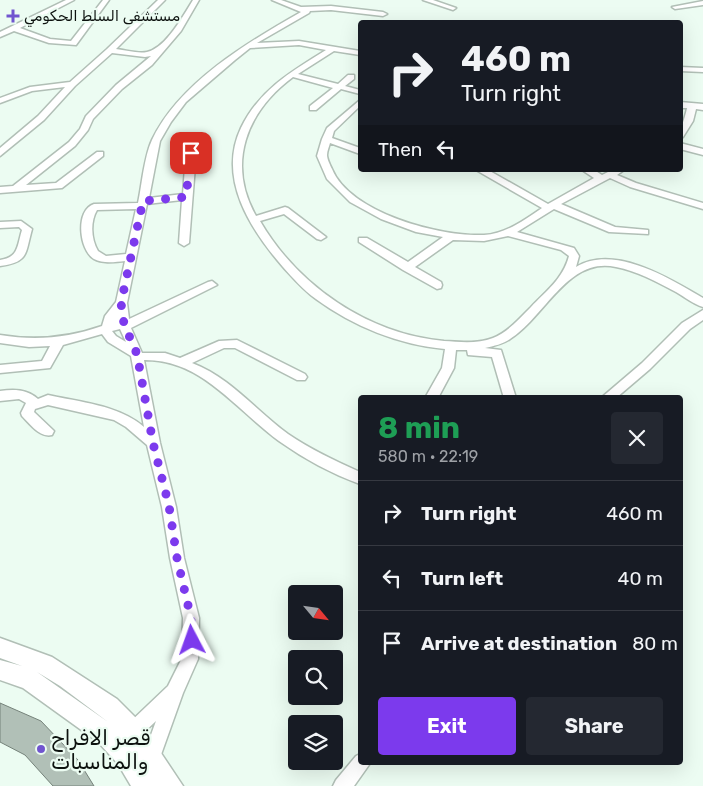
<!DOCTYPE html>
<html lang="en">
<head>
<meta charset="utf-8">
<style>
	:root { --surface:#171b24; --page:#242831; --text:#f1f3f6; --muted:#9ea1a6; --line:#363941; --accent:#7c3aed }
	body { margin:0; font-family:Rubik,Cairo,sans-serif; background:var(--page); color:var(--text); height:100vh; display:flex; flex-direction:column; font-size:19px; white-space:nowrap }
	* { box-sizing:border-box; margin:0 }
	p { font-size:16px; color:var(--muted) }
	.icon { flex:none; width:28px; height:28px; fill:none; stroke:currentColor; stroke-width:2; stroke-linecap:round; stroke-linejoin:round }
	.map { position:relative; flex:1; overflow:hidden }
	.details { position:absolute; left:358px; top:395px; width:325px; height:370px; display:flex; flex-direction:column; background:var(--surface); border-radius:5px; box-shadow:0 5px 20px #0002 }
	.details>* { flex:none }
	.guide { position:absolute; left:358px; top:20px; width:325px; height:152px; border-radius:5px; box-shadow:0 5px 20px #0002; background:#171b24; color:var(--text); overflow:hidden }
	.needle { width:32px; rotate:119deg }
	.fabs { position:absolute; left:288px; top:585px; display:grid; gap:10px }
	.fabs a { display:grid; place-items:center; width:55px; height:55px; border-radius:5px; background:var(--surface); box-shadow:0 5px 20px #0002; font-size:25px }
	.pin { position:absolute; display:grid; place-items:center; width:42px; height:42px; color:#fff; margin:-21px; border-radius:10px; box-shadow:0 2px 8px #0006 }
	.me { position:absolute; width:55px; margin:-28px; rotate:356deg; stroke-linejoin:round; filter:drop-shadow(0 0 4px #0008) }
	.turn { display:flex; align-items:center; gap:18px; height:105px; padding:0 20px; font-size:22px }
	.turn .icon { width:65px; height:65px; stroke-width:2.5 }
	.turn b { display:block; font-size:35px; line-height:42px }
	.then { display:flex; align-items:center; height:48px; padding:0 20px; background:#0003; gap:10px; font-size:19px }
	.round { display:grid; place-items:center; flex:none; width:52px; height:52px; border-radius:5px; background:var(--page) }
	.headline { display:flex; align-items:center; justify-content:space-between; height:85px; padding:0 20px }
	h1 { font-size:30px; font-weight:700; line-height:38px; color:#1e9e55 }
	.action { display:flex; gap:10px; margin-top:auto; padding:10px 20px }
	.action a { flex:1; height:58px; border-radius:5px; background:var(--accent); color:#fff; font-size:20px; font-weight:700; line-height:58px; text-align:center }
	.action a+a { background:var(--page); color:var(--text) }
	ul { padding:0; list-style:none }
	li { display:flex; align-items:center; gap:15px; height:65px; padding:0 20px; border-top:1px solid var(--line) }
	li div { flex:1 }
	li b { display:block; font-size:19px }
	li em { font-style:normal }
	.map>svg:first-child { display:block }
	.building { fill:#b1c0b7; stroke:#75827a }
	.lines { fill:none; stroke-linecap:round; stroke-linejoin:round }
	.minor-casing { stroke:#b1bfb6; stroke-width:3 }
	.major-casing { stroke:#b1bfb6; stroke-width:3 }
	.minor { fill:#fff; fill-rule:evenodd }
	.major { fill:#fff; fill-rule:evenodd }
	.route { stroke:#7c3aed; stroke-width:9; stroke-dasharray:0 16.2 }
	.poi-dot { fill:#7155cf; stroke:#ecfcf2; stroke-width:2 }
	.labels { text-anchor:middle; dominant-baseline:central; stroke-width:4.5; stroke-linejoin:round; paint-order:stroke }
	.far-poi-label { font-size:15px; fill:#0d120f; stroke:#ecfcf2; text-anchor:start }
	.near-poi-label { font-size:21px; fill:#0d120f; stroke:#ecfcf2; text-anchor:start }
</style>
</head>
<body>
<div class="map">
<svg width="703" height="786" viewBox="0 0 703 786">
	<rect width="100%" height="100%" fill="#ecfcf2"/>
	<polygon class="building" points="0,703 41,721 78,760 94,786 53,786 25,755 0,742"/>
	<g class="lines">
		<defs>
			<g id="minor">
				<polygon points="66,0 74,0 20,28 50,39 71,41 103,0 109,0 76,45 49,43 14,31 0,37 0,32"/>
				<path d="M158,0H165L116,49C126,50 138,54 147,52C166,48 183,16 193,0H199L181,31L152,65L122,89L93,119L88,130L75,146L26,185L56,183L97,152H103V156L62,188L0,193V187L13,186L69,142L80,129L86,116L116,85L151,56L145,57L112,53L75,86L44,120L0,156V148L38,116L65,87L32,91L0,103V98L30,87L70,82L107,49Z"/>
				<path d="M272,0H281L301,7L331,6L383,12L387,14L383,16L331,10L310,11L309,13L257,43L299,41L360,51V55L334,51L298,74L338,84L348,75H354V79L345,86L360,90V94L341,89L316,110H310V106L333,88L293,77C247,111 226,163 256,216L285,207L288,208L326,237L321,240L317,239L284,214L260,221C298,286 368,334 444,341C460,342 478,344 493,338C508,332 519,319 531,307C546,291 563,279 569,256L561,250L508,236L484,241L453,240L415,267L441,282L442,285L441,288L437,289L403,270L359,242V238H367L408,262L443,237L416,232L381,219L350,202L327,179L317,156L322,139L327,128L360,100V106L334,131L332,138L360,148V154L330,143C329,147 327,151 327,155C327,159 330,165 332,169C350,213 440,237 484,235C505,234 525,220 542,208L476,170H488L548,204L594,178L582,170H594L602,175L612,170H624L617,175L636,183L703,203V209L630,187L610,178L561,204L615,227L648,230V234L609,232L554,209L517,232L574,248L579,256L576,267C614,244 669,278 703,298V307C693,304 685,297 676,292C657,282 637,271 616,267C568,256 545,317 510,339C503,344 494,346 485,348L501,350L516,398H504L492,357L468,355L467,350H456L454,368L438,398H425L442,368L445,349C399,345 353,326 316,299C303,290 293,278 283,267C251,230 217,179 241,128C259,90 292,71 326,50L299,45L250,48L235,60L186,102L171,122L160,141L149,198L183,194L186,153L191,150L196,153L189,243L184,246L179,243L182,200L147,204L127,303L129,319L208,282L212,281L217,285L131,328L142,353H165L180,358L219,341L237,340L305,374L307,377L305,380H297L235,348H224L192,363C231,378 255,410 288,434C310,449 335,461 360,472V484C332,474 303,458 279,441C236,410 202,359 144,360L160,443L176,507L184,558L199,618L198,659L183,693L158,763L152,766L146,763L143,757L156,721L139,737L133,740L127,737L124,731L127,725L168,686L182,658L183,618L170,558L162,507L147,445L126,427L114,420L48,405L35,409L34,412L54,431L52,435C40,438 30,424 22,416L21,413L26,403L19,399L0,401V391C14,389 27,389 38,399L48,395C79,402 119,405 144,427L131,356L108,342L102,334L63,345L50,368L0,373V365L42,361L50,346L29,347L0,343V335C36,341 68,338 102,326L105,316L116,302L125,261C115,262 103,264 94,259C79,250 75,210 94,204L138,203C142,184 144,157 152,140C179,83 248,42 301,12ZM136,209L126,254L106,256L98,251C91,239 90,222 97,210ZM120,329L126,342L116,336L112,331Z"/>
				<polygon points="423,0 433,0 456,8 453,10"/>
				<polygon points="703,1 703,5 675,9 672,7"/>
				<polygon points="680,67 703,68 703,72 680,71"/>
				<path d="M680,102L703,104V110L696,109L693,121L683,137L680,138C680,127 685,119 687,108H680Z"/>
				<polygon points="680,143 703,149 703,155 680,149"/>
				<path d="M21,221L32,229C25,254 29,262 0,266V260C19,257 17,246 22,230L19,227L0,228V222Z"/>
				<polygon points="703,310 703,320 690,329 650,369 616,398 601,398 642,363 682,323"/>
				<polygon points="360,754 360,762 371,762 354,786 333,786 336,780 356,756"/>
			</g>
			<path id="major" d="M0,638L52,657L117,699L141,723L183,786H131L118,764L98,742L23,688L0,680V660L22,666L0,658ZM37,672L60,686L108,722Z"/>
		</defs>
		<use href="#minor" class="minor-casing"/>
		<use href="#major" class="major-casing"/>
		<use href="#minor" class="minor"/>
		<use href="#major" class="major"/>
	</g>
	<g class="lines">
		<polyline class="route" points="191,153 186,197 143,201 121,303 124,324 137,354 153,443 169,506 177,558 191,618 192,640"/>
	</g>
	<g class="poi-dot">
		<path d="M10.5 8.5h5v5h5v5h-5v5h-5v-5h-5v-5h5z"/>
		<circle cx="41" cy="749" r="5"/>
	</g>
	<g class="labels">
		<g class="far-poi-label">
			<text x="24" y="16">مستشفى السلط الحكومي</text>
		</g>
		<g class="near-poi-label">
			<text x="51" y="737">قصر الافراح<tspan x="51" dy="24">والمناسبات</tspan></text>
		</g>
	</g>
</svg>
<div class="fabs">
<a><svg class="needle" viewBox="-14 -14 28 28"><path d="M0-13l5 13h-10z" fill="#e53935"/><path d="M0 13l5-13h-10z" fill="#9ea1a6"/></svg></a>
<a><svg class="icon" aria-label="search" viewBox="0 0 24 24"><circle cx="10" cy="10" r="6"/><path d="M15 15l6 6"/></svg></a>
<a><svg class="icon" aria-label="layers" viewBox="0 0 24 24"><path d="M12 4l9 5-9 5-9-5zM3 14l9 5 9-5"/></svg></a>
</div>
<div class="pin" style="left:191px;top:153px;background:#d93025"><svg class="icon" aria-label="arrive" viewBox="0 0 24 24"><path d="M6 21V4h12l-3 4 3 4H6"/></svg></div>
<svg class="me" style="left:192px;top:640px" viewBox="-20 -20 40 40"><path d="M0-17L14 15 0 8-14 15z" fill="#7c3aed" stroke="#fff" stroke-width="4"/></svg>
<div class="guide">
<div class="turn"><svg class="icon" aria-label="right" viewBox="0 0 24 24"><path d="M7 20v-9h11M14 6l5 5-5 5"/></svg><div><b>460 m</b>Turn right</div></div>
<div class="then">Then<svg class="icon" aria-label="left" viewBox="0 0 24 24"><path d="M17 20v-9H6M10 6l-5 5 5 5"/></svg></div>
</div>
<section class="details">
<div class="headline"><div><h1>8 min</h1><p>580 m · 22:19</p></div><a class="round"><svg class="icon" aria-label="close" viewBox="0 0 24 24"><path d="M6 6l12 12M18 6L6 18"/></svg></a></div>
<ul>
<li><svg class="icon" aria-label="right" viewBox="0 0 24 24"><path d="M7 20v-9h11M14 6l5 5-5 5"/></svg><div><b>Turn right</b></div><em>460 m</em></li>
<li><svg class="icon" aria-label="left" viewBox="0 0 24 24"><path d="M17 20v-9H6M10 6l-5 5 5 5"/></svg><div><b>Turn left</b></div><em>40 m</em></li>
<li><svg class="icon" aria-label="arrive" viewBox="0 0 24 24"><path d="M6 21V4h12l-3 4 3 4H6"/></svg><div><b>Arrive at destination</b></div><em>80 m</em></li>
</ul>
<div class="action"><a>Exit</a><a>Share</a></div>
</section>
</div>
</body>
</html>
